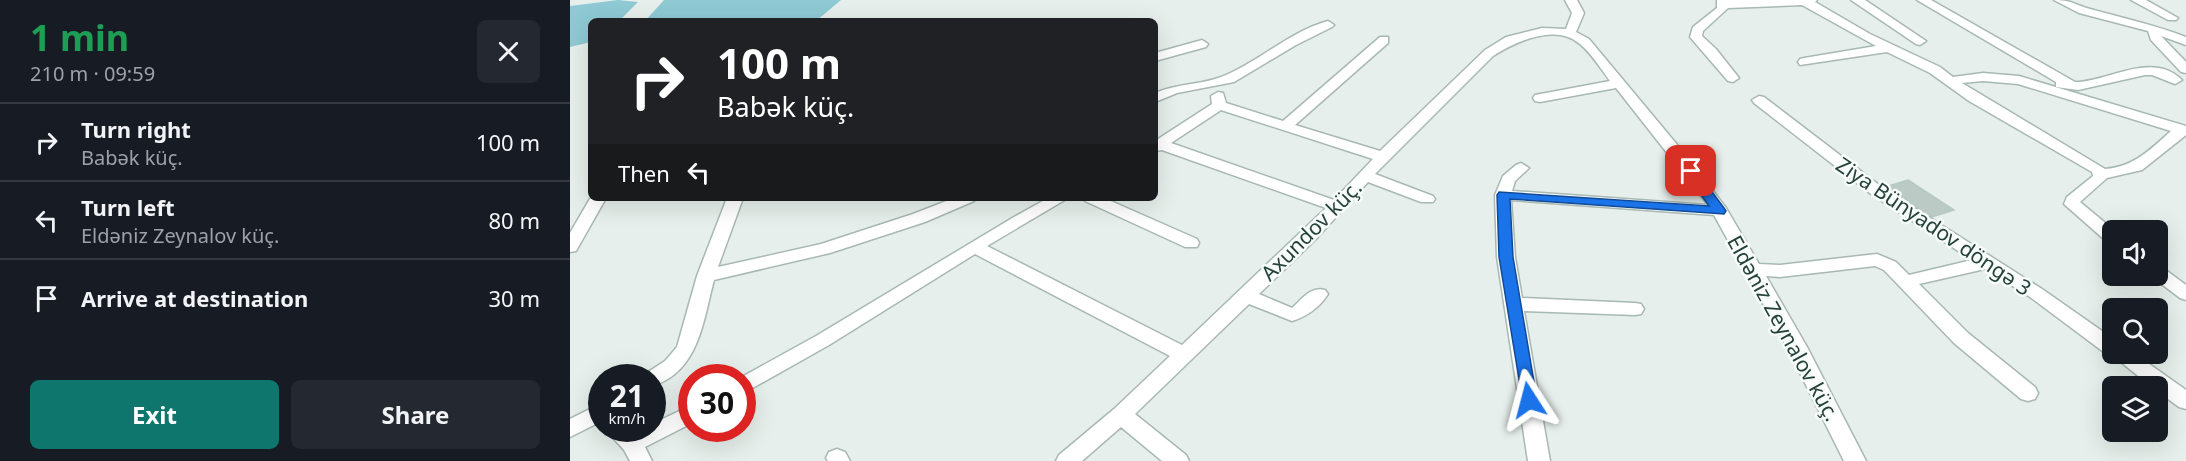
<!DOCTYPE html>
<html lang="en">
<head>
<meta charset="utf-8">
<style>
	:root { --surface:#171b24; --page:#242831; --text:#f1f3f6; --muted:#9ea1a6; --line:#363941; --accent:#0f766e }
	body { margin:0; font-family:"Noto Sans",sans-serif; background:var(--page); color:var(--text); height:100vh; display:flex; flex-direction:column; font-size:22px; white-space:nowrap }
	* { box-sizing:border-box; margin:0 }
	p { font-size:20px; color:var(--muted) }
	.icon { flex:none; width:33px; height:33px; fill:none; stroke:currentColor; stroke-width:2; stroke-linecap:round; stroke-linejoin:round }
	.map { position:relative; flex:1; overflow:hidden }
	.details { display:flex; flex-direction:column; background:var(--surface); width:570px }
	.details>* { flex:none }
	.guide { position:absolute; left:18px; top:18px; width:570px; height:183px; border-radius:9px; box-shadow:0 6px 24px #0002; background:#202124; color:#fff; overflow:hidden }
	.controls { position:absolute; left:1532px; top:220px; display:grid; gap:12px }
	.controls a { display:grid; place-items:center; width:66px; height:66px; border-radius:9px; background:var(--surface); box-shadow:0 6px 24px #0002; font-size:30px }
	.speed { position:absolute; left:18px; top:364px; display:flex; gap:12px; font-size:30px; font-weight:700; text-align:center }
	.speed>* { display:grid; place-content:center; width:78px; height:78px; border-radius:50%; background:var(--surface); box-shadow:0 6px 24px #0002; line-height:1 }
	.speed small { font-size:15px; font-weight:400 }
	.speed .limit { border:9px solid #d22; background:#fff; color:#111 }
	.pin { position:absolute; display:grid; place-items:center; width:51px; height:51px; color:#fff; margin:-26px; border-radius:12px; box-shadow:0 3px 9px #0006 }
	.me { position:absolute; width:66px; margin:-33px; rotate:351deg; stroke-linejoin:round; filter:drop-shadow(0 0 4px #0008) }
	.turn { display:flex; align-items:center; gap:21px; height:126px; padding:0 30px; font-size:27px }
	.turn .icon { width:78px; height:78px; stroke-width:2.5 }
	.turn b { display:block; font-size:42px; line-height:51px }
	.then { display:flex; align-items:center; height:57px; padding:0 30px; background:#0003; gap:12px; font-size:22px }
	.round { display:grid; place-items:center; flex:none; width:63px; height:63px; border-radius:9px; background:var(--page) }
	.summary { display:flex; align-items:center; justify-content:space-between; height:102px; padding:0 30px }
	h1 { font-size:36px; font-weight:700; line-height:45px; color:#1e9e55 }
	.primary-button { display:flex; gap:12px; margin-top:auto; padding:12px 30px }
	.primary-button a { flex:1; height:69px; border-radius:9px; background:var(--accent); color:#fff; font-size:24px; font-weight:700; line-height:69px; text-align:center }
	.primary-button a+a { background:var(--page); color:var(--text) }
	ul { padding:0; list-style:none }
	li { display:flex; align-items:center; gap:18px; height:78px; padding:0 30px; border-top:2px solid var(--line) }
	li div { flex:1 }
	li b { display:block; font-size:22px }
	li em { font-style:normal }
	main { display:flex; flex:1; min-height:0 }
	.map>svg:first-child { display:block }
	.water { fill:#8ec9d4 }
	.building { fill:#bbcac4; stroke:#b8c9c2; stroke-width:1.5 }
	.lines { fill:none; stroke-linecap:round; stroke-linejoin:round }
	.minor-casing { stroke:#a8b8b2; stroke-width:3 }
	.minor { fill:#fff; fill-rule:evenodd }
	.route { fill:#1a73e8; stroke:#114b97; stroke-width:1.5 }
	.labels { text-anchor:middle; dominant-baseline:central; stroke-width:5; stroke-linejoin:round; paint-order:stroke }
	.street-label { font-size:21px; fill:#24423a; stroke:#f7fbf9 }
</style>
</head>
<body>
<main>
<section class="details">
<div class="summary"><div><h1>1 min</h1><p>210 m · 09:59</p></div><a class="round"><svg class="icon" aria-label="close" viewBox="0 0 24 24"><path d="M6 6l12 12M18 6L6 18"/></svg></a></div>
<ul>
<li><svg class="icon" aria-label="right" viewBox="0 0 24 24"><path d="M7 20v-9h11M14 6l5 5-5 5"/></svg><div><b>Turn right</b><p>Babək küç.</p></div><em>100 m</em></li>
<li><svg class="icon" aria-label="left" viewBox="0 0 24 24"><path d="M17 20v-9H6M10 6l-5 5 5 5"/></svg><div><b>Turn left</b><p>Eldəniz Zeynalov küç.</p></div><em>80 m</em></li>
<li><svg class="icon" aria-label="arrive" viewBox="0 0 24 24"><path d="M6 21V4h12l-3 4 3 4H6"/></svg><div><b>Arrive at destination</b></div><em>30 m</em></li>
</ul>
<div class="primary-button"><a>Exit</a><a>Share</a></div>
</section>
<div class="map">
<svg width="1616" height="461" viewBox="0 0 1616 461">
	<rect width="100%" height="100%" fill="#e6efeb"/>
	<g class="water">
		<polygon points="48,0 68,2 49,21 21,21 21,42 0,47 0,6"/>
		<polygon points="94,0 271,0 246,21 75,21"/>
	</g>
	<polygon class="building" points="1338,180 1384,210 1362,217 1315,187"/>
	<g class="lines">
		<defs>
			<g id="minor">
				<path d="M995,0H1007L1014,13L1006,32L1019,39L1114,153L1156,208L1189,264L1210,265L1307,254L1326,262L1339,275L1402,260L1301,194L1184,103L1182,100L1189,96L1194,97L1313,188L1472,289L1542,338V354H1565L1616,390V409L1609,407L1587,391V387H1582L1542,355L1535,353L1460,297L1415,269L1349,284L1398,333L1465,387L1468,393L1465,399L1458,401L1451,399L1384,343L1314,270L1305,266L1210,277L1196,276L1237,347L1296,461H1274L1217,347L1144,215L941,200L945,257L952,298L1065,303L1071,304L1074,309L1071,314L1065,315L954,311L980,461H958L927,257L925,195L933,176L946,165L951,163L959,168L945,181L942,191L1138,205L1046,88L970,102L965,101L963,98L965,95L1040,81C1031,69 1022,54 1010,44C986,23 947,41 923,56L805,174L863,196L865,199L863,202H851L798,182L746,239L689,294L722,308C732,299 741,286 755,290L758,294C750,307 736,317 722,321L679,304L565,414L616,455L619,461H592L551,427L512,461H486L489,455L544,409L600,356L405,254L259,345L172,394V378H170L246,336L444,217L478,198H498L417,246L612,345L756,208L592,150L585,151V141L642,104L641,96L648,92L653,93L656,103L713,121L810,37H818V43L725,125L810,151L915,50L936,37L972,28L996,29L1002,13ZM651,110L803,159L764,200L601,143Z"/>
				<path d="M1147,0H1247L1245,2L1300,34L1370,67L1383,77L1413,73L1449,76L1616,126V135L1572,170L1537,178L1510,202L1545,231H1542V242L1536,241L1494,204L1497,197L1523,176L1522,172L1399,101L1360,73L1317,52L1230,65L1228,62L1230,59L1234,58L1306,46L1232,5L1158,8L1133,31L1132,36L1146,49L1169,78L1163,82L1158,81L1120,37L1123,27L1147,8ZM1413,81L1448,84L1601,131C1581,149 1564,167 1535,169L1392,83Z"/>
				<polygon points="1281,0 1295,0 1356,41 1350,45 1346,44"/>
				<path d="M1347,0H1361L1505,82C1538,82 1582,50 1612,80L1605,84L1582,75H1575L1508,90L1486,87V82Z"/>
				<path d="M1484,0C1501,0 1506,5 1520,9C1553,18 1585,25 1616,37V45L1591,36L1616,62V73L1611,72L1581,40L1578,31L1509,13Z"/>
				<polygon points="1561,0 1576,0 1608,18 1606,20 1598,20"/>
				<path d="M758,21L764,25L762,27L726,45L664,82L607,93L585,102V93C608,83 634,85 656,75C691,60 721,31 758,21Z"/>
				<polygon points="632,40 638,44 636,47 585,61 585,53"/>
				<polygon points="21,197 36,198 6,251 0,252 0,233"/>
				<path d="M157,198H173L148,267L251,244L343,214L384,198H406L404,201L355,222L260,253L144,280C133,321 129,372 82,386V378H73L75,374L95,361L107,347L127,276Z"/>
				<polygon points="513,198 534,198 627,239 629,243 627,247 615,247 515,201"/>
				<polygon points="1587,266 1593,268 1616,285 1616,300 1610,298 1581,276 1587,276"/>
				<polygon points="32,403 32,421 0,437 0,419"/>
				<polygon points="122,405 122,423 75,447 82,461 60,461 54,450 35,429 60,429 64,433 72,429 82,429 82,424"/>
				<polygon points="267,449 275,452 280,461 258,461 256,458 259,452"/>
			</g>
		</defs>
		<use href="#minor" class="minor-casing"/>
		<use href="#minor" class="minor"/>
	</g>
	<polygon class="route" points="1121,168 1125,169 1154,208 1156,211 1154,214 940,199 943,257 967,400 965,404 959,406 953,404 929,257 927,195 929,192 1139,206 1114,171"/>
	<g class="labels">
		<g class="street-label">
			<text transform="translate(1364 226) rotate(34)">Ziya Bünyadov döngə 3</text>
			<text transform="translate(741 230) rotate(-45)">Axundov küç.</text>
			<text transform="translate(1214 328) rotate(61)">Eldəniz Zeynalov küç.</text>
		</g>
	</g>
</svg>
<div class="controls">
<a><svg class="icon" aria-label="sound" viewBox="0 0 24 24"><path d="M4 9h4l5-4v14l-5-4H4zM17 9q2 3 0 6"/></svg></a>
<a><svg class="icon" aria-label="search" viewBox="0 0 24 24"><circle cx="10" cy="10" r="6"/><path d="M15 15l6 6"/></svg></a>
<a><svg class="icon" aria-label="layers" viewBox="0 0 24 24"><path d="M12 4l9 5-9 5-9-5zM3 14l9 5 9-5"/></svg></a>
</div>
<div class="speed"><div>21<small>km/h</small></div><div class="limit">30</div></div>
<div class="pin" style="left:1121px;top:171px;background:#d93025"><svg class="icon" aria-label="arrive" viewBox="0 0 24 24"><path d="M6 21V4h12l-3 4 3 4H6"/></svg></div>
<svg class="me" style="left:959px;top:400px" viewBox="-20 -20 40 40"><path d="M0-17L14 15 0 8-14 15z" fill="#1a73e8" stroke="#fff" stroke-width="4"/></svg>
<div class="guide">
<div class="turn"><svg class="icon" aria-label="right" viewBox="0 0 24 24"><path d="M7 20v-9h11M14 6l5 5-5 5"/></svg><div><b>100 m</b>Babək küç.</div></div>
<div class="then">Then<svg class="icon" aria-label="left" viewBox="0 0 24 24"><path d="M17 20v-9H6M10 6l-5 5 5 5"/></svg></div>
</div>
</div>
</main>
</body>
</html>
